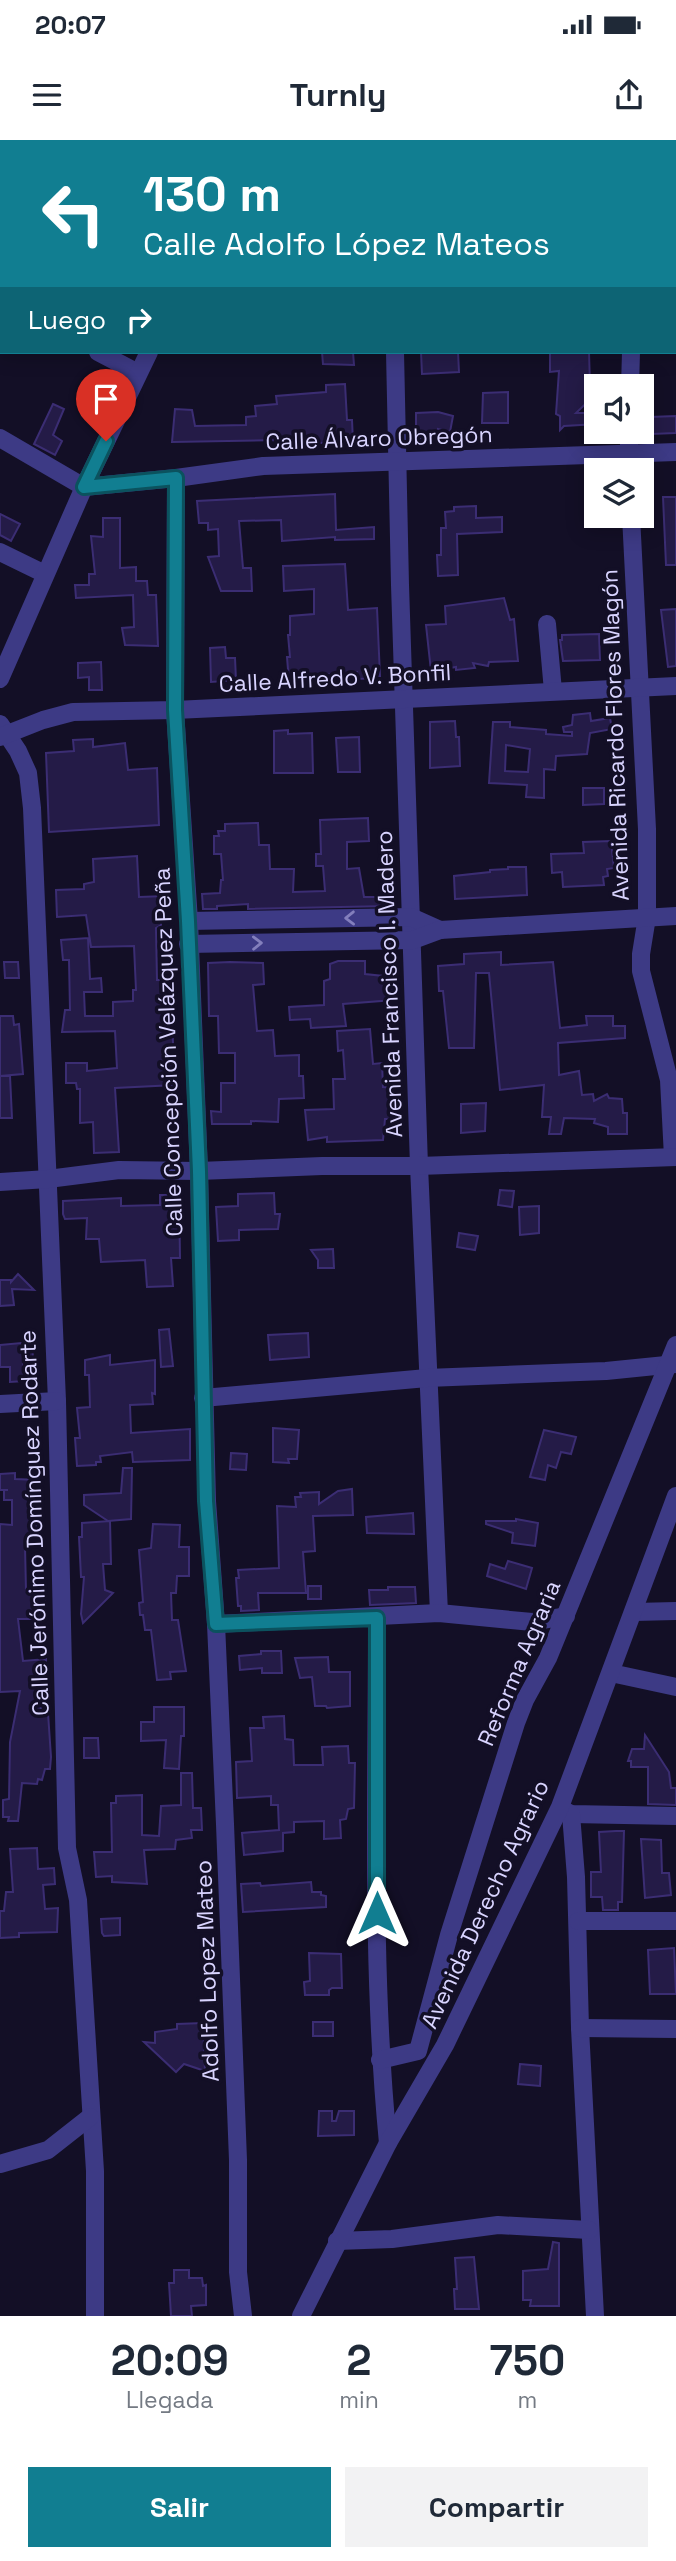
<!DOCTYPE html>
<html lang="es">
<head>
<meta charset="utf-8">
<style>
	:root { --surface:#fff; --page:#f2f2f3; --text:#1f2937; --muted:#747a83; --accent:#117e91 }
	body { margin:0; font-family:"Space Grotesk",sans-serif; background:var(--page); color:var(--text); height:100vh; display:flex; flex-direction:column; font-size:26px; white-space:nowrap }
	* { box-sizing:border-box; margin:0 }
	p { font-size:23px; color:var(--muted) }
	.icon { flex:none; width:38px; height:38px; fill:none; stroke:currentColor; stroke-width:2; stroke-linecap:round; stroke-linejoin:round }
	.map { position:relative; height:2176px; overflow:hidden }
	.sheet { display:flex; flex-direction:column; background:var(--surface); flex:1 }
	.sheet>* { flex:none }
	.banner { position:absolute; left:0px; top:0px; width:677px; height:214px; box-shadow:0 4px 18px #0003; background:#117e91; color:#fff; overflow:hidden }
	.buttons { position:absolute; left:584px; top:234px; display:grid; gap:14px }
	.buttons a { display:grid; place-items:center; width:70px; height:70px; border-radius:0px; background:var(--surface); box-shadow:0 4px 18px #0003; font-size:35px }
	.pin { position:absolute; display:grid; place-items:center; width:60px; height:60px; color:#fff; margin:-72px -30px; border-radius:50% 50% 50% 0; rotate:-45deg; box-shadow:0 0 7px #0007 }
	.pin .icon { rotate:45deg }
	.me { position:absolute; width:77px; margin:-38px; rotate:0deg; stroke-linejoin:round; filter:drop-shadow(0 0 5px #0008) }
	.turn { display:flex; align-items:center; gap:24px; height:147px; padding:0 28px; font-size:32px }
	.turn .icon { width:91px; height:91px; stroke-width:2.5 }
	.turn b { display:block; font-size:49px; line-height:60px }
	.then { display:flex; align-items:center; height:66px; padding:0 28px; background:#0003; gap:14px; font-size:26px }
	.eta { display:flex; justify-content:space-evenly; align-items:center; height:119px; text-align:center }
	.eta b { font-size:42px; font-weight:700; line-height:49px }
	.primary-button { display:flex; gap:14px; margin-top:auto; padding:14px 28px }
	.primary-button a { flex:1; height:80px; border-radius:0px; background:var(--accent); color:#fff; font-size:28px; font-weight:700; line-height:80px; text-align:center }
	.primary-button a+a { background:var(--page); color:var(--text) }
	.status { display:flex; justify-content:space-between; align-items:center; height:49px; padding:0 35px; background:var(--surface); direction:ltr }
	.status svg { height:19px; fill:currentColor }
	header { display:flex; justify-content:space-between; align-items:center; height:91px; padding:0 28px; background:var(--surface); font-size:32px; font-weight:700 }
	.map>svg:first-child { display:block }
	.building { fill:#241b47; stroke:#3b2d73; stroke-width:2; fill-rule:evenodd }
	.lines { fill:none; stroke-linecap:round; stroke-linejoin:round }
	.minor { stroke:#3d3a85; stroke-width:18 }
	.oneway { stroke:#837fbc }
	.route-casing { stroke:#0b525e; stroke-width:18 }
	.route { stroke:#117e91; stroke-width:12 }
	.labels { text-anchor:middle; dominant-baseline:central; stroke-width:7; stroke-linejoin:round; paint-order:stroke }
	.street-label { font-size:23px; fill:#d9d4ff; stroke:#130f26 }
</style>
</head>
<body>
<div class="status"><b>20:07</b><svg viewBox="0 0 49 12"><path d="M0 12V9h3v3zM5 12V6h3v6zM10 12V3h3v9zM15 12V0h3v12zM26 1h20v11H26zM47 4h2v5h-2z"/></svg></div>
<header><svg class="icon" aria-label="menu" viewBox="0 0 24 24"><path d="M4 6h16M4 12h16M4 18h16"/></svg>Turnly<svg class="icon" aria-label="share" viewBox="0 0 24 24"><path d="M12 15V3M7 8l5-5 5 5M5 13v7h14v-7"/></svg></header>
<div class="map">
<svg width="676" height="2176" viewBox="0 0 676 2176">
	<rect width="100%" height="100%" fill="#130f26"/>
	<g class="building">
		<polygon points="322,212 353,212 354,225 323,224"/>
		<polygon points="421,212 458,212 459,232 422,234"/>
		<polygon points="550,212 589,212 590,245 597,253 576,273 594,273 597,284 564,286 560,290 560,276 556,274 559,231 550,232"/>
		<polygon points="345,244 347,280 352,280 353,302 279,304 279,300 172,302 175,269 192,270 195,286 246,285 246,277 256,276 255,266 277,264 276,256 326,252 326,245"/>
		<polygon points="508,252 508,283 482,283 483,253"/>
		<polygon points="53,264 64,269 53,295 62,301 55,315 34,304"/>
		<polygon points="438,272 453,276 450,292 438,289 438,299 416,298 416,273"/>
		<polygon points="676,276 676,293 651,294 650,277"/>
		<polygon points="335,354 336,390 374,387 374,399 335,400 335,397 282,401 281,380 239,381 243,428 251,428 252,451 221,451 208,417 219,416 218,389 208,390 208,383 199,383 197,361"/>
		<polygon points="663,357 676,357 676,425 666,425"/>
		<polygon points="476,366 476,378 502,377 502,392 457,394 458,435 438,436 437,415 441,415 441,388 446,388 445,372 454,371 454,367"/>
		<polygon points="0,374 20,384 11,401 0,395"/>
		<polygon points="103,378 120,378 120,428 136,427 136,441 147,441 148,455 156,455 158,506 125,505 122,488 134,487 133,455 76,458 75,445 89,445 89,434 95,434 91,396 103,397"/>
		<polygon points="345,424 348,470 377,468 380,536 377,536 377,538 357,539 357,532 303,536 303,541 289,542 287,517 290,517 288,495 290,495 290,476 314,474 314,449 284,451 283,426"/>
		<polygon points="504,458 510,480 514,479 518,521 489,522 488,526 473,523 475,528 456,530 456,527 431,531 426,485 446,484 445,466"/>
		<polygon points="676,469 676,526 668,527 661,470"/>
		<polygon points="599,494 600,520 563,521 560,500 562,500 562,495"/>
		<polygon points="225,507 226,518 235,518 236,540 211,542 210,508"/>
		<polygon points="101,522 102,550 89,550 89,537 78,538 78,523"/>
		<path d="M590,573L591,581L610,578L612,589L590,593L587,614L556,616L555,630L544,629V658L526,657L527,645L489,643L493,582H510V587L546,590V594L572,596V592H564L563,587L572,585L573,575ZM506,605L530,609L528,632L505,631Z"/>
		<polygon points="455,581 456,597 459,597 460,626 430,628 430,582"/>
		<polygon points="288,590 288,594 312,593 313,633 274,633 274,591"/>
		<polygon points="359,597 360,632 338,632 336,598"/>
		<polygon points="93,599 93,607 125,603 128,630 157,628 159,685 49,692 46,613 74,611 73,600"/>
		<polygon points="583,648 604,648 604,664 583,665"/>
		<polygon points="368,678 369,701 347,702 347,729 359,728 364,757 389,757 389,766 248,769 248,764 217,766 217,769 203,769 202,754 220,753 221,740 223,740 221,714 214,714 214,696 219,696 218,691 225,691 225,684 258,683 259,705 269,705 270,729 294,729 293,752 325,751 323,726 316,726 316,714 321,714 320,680"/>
		<polygon points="611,701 614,728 607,729 608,736 603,737 604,745 563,747 562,732 552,733 551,714 584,713 583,702"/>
		<polygon points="137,716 139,757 166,756 166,771 161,772 161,785 156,788 157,840 170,840 175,945 115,948 119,1012 94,1013 93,982 80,983 80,949 77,949 76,943 66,943 66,923 87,923 87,931 117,928 115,891 62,892 65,870 70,870 69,820 63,820 61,800 88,798 90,839 101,838 102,852 84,852 85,876 113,876 113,862 133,861 133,850 136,850 134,806 91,807 86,775 57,777 56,750 84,749 84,744 94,742 93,719"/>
		<polygon points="508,727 526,727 527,755 455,759 454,736 490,732 490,730 508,729"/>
		<polygon points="501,812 501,825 553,822 560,888 587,885 586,876 613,876 613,886 625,886 625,898 558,903 559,935 579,931 582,955 593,954 594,961 607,954 609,958 622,959 623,973 627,973 627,994 608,994 608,987 594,983 595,979 564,978 561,994 549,994 551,977 542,977 544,945 500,950 489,833 476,833 474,908 449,908 443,851 439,851 438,826 464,824 464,814"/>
		<polygon points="338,821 365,821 365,834 393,837 394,860 343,864 346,886 311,888 310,879 290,880 289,867 324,865 324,841 330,839 330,824"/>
		<polygon points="4,822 18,822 19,838 5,838"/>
		<polygon points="230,822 263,823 264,844 253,845 257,891 273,890 275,916 299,915 299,936 303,936 304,958 279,959 278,982 251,981 251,984 212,984 211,971 221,972 221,943 235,943 235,913 219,913 218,876 209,876 208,823"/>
		<polygon points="0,876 13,876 14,885 19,884 23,934 0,936"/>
		<polygon points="370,889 373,924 382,923 383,947 395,948 396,979 385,979 383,1000 327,1002 327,997 308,1000 305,970 334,969 333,939 345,939 343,910 338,911 337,891"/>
		<polygon points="0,936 10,936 12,978 0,978"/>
		<polygon points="486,963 485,991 461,993 461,964"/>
		<polygon points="500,1050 514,1051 512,1067 498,1065"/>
		<polygon points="274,1053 275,1074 280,1074 278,1089 239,1090 239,1100 218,1101 216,1067 238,1066 238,1054"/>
		<polygon points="160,1055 179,1055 180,1118 171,1118 173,1146 147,1147 145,1120 101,1122 99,1099 86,1099 87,1078 65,1079 63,1074 63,1061 121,1058 121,1066 160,1065"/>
		<polygon points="539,1066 539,1093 520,1095 519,1067"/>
		<polygon points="459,1093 478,1096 475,1110 457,1107"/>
		<polygon points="333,1109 334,1128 318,1128 318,1120 311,1110"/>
		<polygon points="18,1134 34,1150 12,1149 14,1165 0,1166 0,1140 11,1140 11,1142"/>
		<polygon points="169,1189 173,1226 161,1227 159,1190"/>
		<polygon points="308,1193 309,1217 270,1220 268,1195"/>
		<polygon points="32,1202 33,1219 23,1220 24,1241 10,1242 10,1227 0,1227 0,1205"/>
		<polygon points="110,1215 110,1225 155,1220 155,1254 152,1253 153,1264 130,1265 131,1293 190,1289 190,1320 133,1322 132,1312 100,1316 101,1322 96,1322 96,1325 77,1326 75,1298 80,1298 77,1268 90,1267 89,1235 85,1235 85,1220"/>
		<polygon points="273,1288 299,1290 297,1319 288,1319 289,1323 273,1322"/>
		<polygon points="544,1290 576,1297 571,1314 561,1312 556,1328 548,1325 545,1340 530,1337"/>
		<polygon points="231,1313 247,1314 246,1330 230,1329"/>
		<polygon points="123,1328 132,1328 131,1379 108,1381 84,1365 84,1355 121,1353"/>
		<polygon points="15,1333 15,1339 38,1340 39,1348 40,1360 36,1360 36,1394 31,1395 31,1406 25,1406 26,1451 45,1452 45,1475 42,1475 42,1479 18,1479 23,1521 46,1519 46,1546 44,1546 40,1573 48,1573 51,1617 50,1629 45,1629 42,1640 38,1639 37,1644 22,1643 18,1681 8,1681 9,1677 3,1677 3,1660 9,1659 10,1602 20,1551 0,1552 0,1384 12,1385 12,1360 4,1360 4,1350 8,1350 0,1350 0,1334"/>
		<polygon points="352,1349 353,1375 313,1376 315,1411 303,1412 306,1453 258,1453 259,1470 241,1471 241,1466 238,1466 236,1438 239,1438 238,1430 279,1428 277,1366 296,1367 295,1357 301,1357 300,1353 319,1352 319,1364 338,1351"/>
		<polygon points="413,1373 414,1394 367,1393 366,1377"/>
		<polygon points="516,1379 538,1383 535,1406 512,1403 513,1393 486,1384 486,1381 516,1381"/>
		<polygon points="110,1381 111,1424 103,1424 105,1450 113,1453 83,1483 81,1474 84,1437 81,1437 79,1397 82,1397 82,1383"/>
		<polygon points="153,1384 180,1385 179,1407 189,1407 189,1436 177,1436 176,1453 171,1453 172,1480 178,1480 186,1531 170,1532 171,1539 157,1540 151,1490 145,1490 143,1475 140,1475 139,1463 143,1462 139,1410 151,1408"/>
		<polygon points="508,1421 532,1428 526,1449 487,1436 490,1424 505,1429"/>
		<rect x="308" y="1446" width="13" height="13"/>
		<polygon points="388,1447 415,1447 416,1463 370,1465 369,1450 388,1450"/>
		<polygon points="261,1511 281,1511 282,1533 262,1533 262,1528 240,1530 239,1516 261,1514"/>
		<polygon points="328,1517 329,1532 350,1532 350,1566 327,1568 326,1566 315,1566 312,1537 300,1538 295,1518"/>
		<polygon points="154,1567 184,1567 184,1596 181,1596 179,1629 164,1628 166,1600 141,1601 141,1582 154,1582"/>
		<polygon points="284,1576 285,1599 293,1600 294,1625 323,1625 322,1607 348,1606 349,1623 355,1623 354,1668 348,1669 346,1679 340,1680 341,1698 324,1699 324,1681 294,1682 294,1692 283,1693 283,1711 244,1715 242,1693 279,1690 278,1665 271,1665 271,1656 237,1658 236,1622 252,1621 250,1588 264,1588 263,1577"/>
		<polygon points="645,1595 669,1632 671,1648 676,1648 676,1665 648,1664 648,1627 631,1627 631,1621 628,1621 632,1609 644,1609"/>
		<polygon points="84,1598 98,1598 99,1618 84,1618"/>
		<polygon points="181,1633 192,1633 193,1668 201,1668 202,1690 191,1690 192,1698 176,1700 175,1709 144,1710 147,1744 112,1742 112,1736 96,1737 94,1712 112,1712 111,1663 116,1663 116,1656 142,1655 142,1695 159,1696 161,1666 181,1665"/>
		<polygon points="616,1691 624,1691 622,1762 618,1762 618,1770 603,1770 602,1757 591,1757 591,1732 601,1732 599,1692"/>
		<polygon points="641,1699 661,1700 662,1733 669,1733 671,1755 645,1758"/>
		<polygon points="37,1708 38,1729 54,1728 55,1744 43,1745 45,1769 58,1768 57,1792 19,1793 19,1797 0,1798 0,1771 4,1771 6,1752 13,1752 10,1709"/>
		<polygon points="311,1742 312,1752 321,1752 321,1755 326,1756 326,1767 243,1772 241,1744 260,1743 261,1746"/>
		<polygon points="120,1778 120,1795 104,1796 102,1793 101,1779"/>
		<polygon points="674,1808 676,1854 650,1854 648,1810"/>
		<polygon points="309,1813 341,1814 342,1848 332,1848 329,1850 329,1855 305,1855 304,1842 310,1841"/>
		<rect x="313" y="1882" width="20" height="14"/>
		<polygon points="203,1883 205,1931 184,1924 176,1932 144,1902 155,1903 155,1892 177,1889 177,1884"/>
		<polygon points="520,1924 541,1926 540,1946 518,1944"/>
		<polygon points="319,1971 332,1971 332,1981 336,1981 339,1971 354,1971 354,1995 318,1996"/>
		<polygon points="553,2102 559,2103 559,2166 530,2166 531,2160 523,2160 523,2131 548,2129"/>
		<polygon points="474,2117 479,2169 455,2169 454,2149 457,2149 455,2118"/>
		<polygon points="174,2130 189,2130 189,2138 202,2138 203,2146 206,2145 206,2165 191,2166 192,2176 171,2176 169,2143 174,2143"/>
	</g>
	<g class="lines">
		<g class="minor">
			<polyline points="387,0 387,2"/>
			<polyline points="602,0 602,2"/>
			<polyline points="250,2 251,0"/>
			<polyline points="0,10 2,14"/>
			<polyline points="98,212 138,233"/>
			<polyline points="395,212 400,445 419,1026 439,1473"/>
			<polyline points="630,247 631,212"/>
			<polyline points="629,292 629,331"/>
			<polyline points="0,298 84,347 176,338 263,326 676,312"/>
			<polyline points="176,338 175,570 189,781 199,1031 207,1361 216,1484 225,1684 238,2020 238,2132 243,2176"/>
			<polyline points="631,376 647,689 647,777 641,814 641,831 669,940 673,1017"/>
			<polyline points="0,412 45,434"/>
			<polyline points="547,484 553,551"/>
			<polyline points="0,539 84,347 149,212"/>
			<polyline points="0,584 18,611 28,633 32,668 57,1261 67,1708 78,1760 95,2031 95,2176"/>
			<polyline points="0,597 43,580 73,572 175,570 676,546"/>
			<polyline points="189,781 411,777 440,790"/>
			<polyline points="188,804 413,800 440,790 676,776"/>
			<polyline points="0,1042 48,1039 119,1030 199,1031 322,1026 419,1026 676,1017"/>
			<polyline points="203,1258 427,1238 606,1231 676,1224"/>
			<polyline points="0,1264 57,1261"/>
			<polyline points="634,1472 676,1471"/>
			<path d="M377,1478C377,1653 371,1829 388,2003"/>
			<polyline points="216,1484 439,1473 532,1482 566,1476"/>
			<polyline points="611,1533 676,1547"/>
			<polyline points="562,1669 571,1674 676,1676"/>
			<polyline points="571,1674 576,1737 580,1888 595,2176"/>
			<polyline points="578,1781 676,1781"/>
			<polyline points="580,1888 676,1889"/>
			<polyline points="380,1920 418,1911 449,1795 516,1583 525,1560 548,1518 676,1205"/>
			<polyline points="0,2024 48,2010 90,1977"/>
			<polyline points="337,2101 392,2099 498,2085 589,2090"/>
			<polyline points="301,2176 388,2003 445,1905 560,1667 676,1356"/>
		</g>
	</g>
	<defs><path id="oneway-chevron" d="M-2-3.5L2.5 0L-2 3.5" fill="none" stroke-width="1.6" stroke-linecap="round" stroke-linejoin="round" transform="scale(1.75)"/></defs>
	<g class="oneway">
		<use href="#oneway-chevron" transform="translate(350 778) rotate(179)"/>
		<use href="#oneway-chevron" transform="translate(257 803) rotate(-1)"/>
	</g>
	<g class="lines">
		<defs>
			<polyline id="route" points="106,301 84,347 176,338 175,570 188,781 199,1031 206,1361 216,1484 377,1478 377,1773"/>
		</defs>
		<use href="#route" class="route-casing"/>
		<use href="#route" class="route"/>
	</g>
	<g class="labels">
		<g class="street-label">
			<text transform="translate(379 298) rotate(-2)">Calle Álvaro Obregón</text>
			<text transform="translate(335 538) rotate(-3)">Calle Alfredo V. Bonfil</text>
			<text transform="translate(615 595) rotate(-92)">Avenida Ricardo Flores Magón</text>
			<text transform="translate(389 844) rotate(-92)">Avenida Francisco I. Madero</text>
			<text transform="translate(168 912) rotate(-92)">Calle Concepción Velázquez Peña</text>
			<text transform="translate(34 1383) rotate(-92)">Calle Jerónimo Domínguez Rodarte</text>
			<text transform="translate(519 1523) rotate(-67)">Reforma Agraria</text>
			<text transform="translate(485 1764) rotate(-65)">Avenida Derecho Agrario</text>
			<text transform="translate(207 1831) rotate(-92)">Adolfo Lopez Mateo</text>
		</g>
	</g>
</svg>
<div class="buttons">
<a><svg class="icon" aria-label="sound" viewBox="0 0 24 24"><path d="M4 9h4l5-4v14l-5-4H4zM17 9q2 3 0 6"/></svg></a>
<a><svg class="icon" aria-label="layers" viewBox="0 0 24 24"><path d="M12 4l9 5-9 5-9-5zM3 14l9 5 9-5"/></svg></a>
</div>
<div class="pin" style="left:106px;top:301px;background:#d93025"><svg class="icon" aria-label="arrive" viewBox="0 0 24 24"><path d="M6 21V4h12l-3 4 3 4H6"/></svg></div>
<svg class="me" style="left:377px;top:1773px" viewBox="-20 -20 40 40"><path d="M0-17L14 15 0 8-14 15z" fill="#117e91" stroke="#fff" stroke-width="4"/></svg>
<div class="banner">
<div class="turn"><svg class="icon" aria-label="left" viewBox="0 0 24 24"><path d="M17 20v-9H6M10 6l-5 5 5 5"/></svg><div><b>130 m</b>Calle Adolfo López Mateos</div></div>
<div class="then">Luego<svg class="icon" aria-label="right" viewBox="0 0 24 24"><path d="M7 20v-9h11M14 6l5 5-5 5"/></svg></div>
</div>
</div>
<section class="sheet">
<div class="eta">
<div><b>20:09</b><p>Llegada</p></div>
<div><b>2</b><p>min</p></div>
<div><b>750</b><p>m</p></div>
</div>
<div class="primary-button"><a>Salir</a><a>Compartir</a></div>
</section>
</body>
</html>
